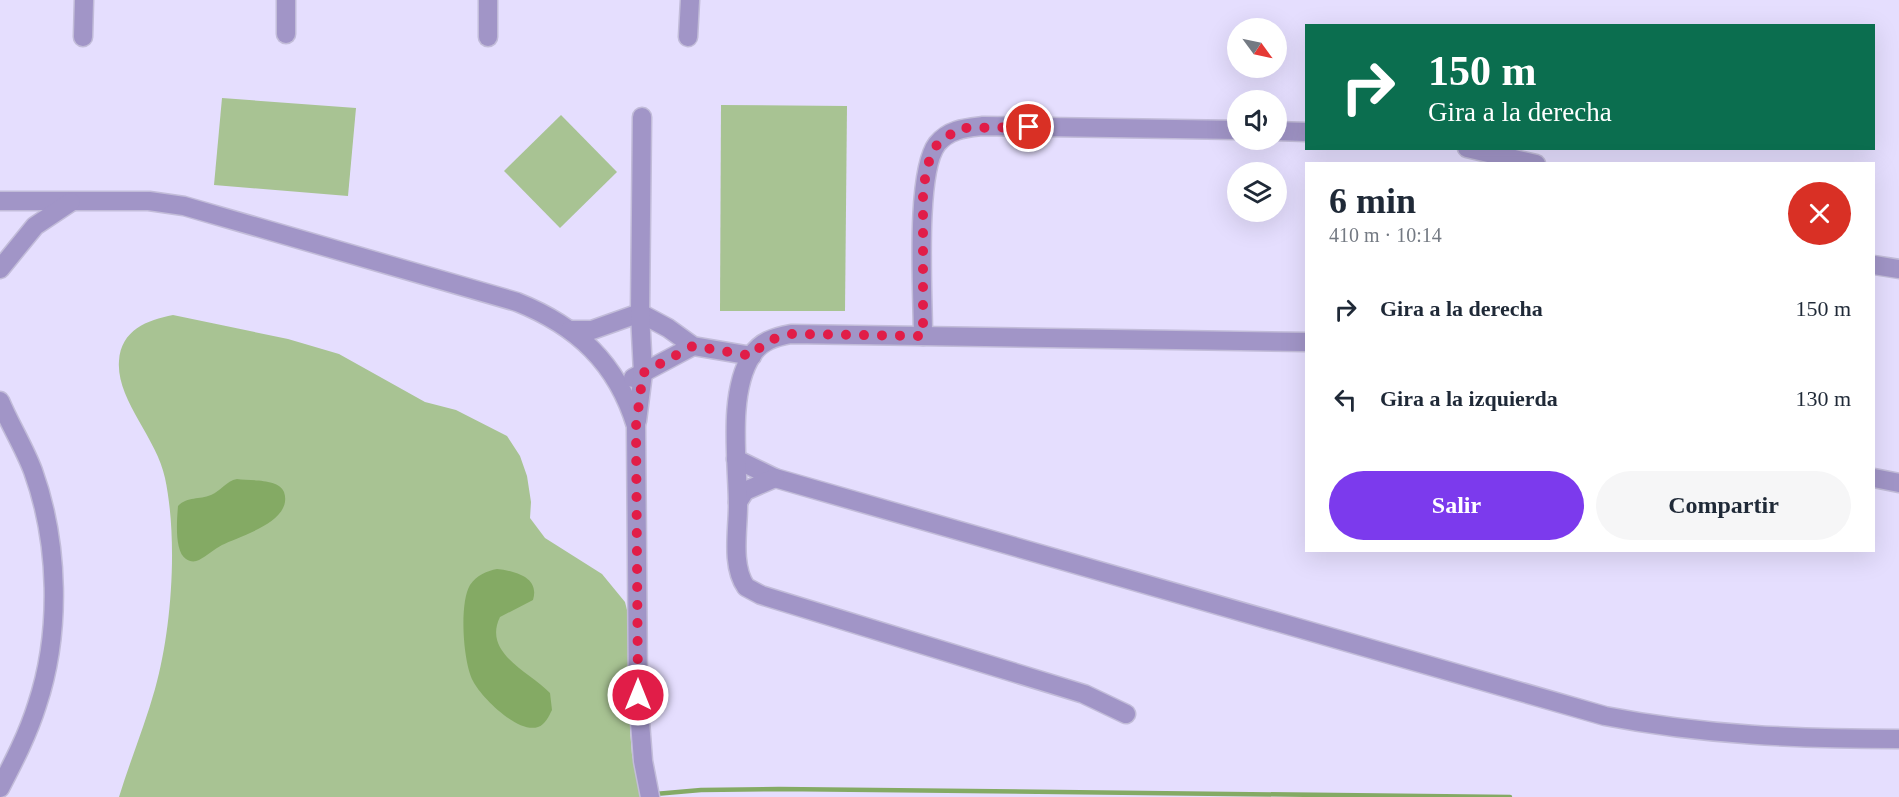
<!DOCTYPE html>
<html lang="es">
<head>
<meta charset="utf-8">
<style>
	:root { --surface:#fff; --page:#f6f6f7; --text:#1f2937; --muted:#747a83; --accent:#7c3aed }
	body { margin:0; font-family:"Times New Roman",serif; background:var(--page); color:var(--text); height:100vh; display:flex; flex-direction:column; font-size:22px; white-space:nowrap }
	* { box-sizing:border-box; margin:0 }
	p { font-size:20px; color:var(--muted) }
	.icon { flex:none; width:33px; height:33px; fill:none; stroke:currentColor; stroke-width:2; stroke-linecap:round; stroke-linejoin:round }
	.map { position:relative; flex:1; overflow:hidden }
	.side { position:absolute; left:1305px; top:162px; width:570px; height:390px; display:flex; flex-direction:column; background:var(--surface); border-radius:0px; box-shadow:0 6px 24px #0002 }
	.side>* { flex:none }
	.top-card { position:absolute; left:1305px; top:24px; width:570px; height:126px; border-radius:0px; box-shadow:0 6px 24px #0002; background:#0b6e4f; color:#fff; overflow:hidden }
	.needle { width:39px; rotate:123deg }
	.buttons { position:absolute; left:1227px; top:18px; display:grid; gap:12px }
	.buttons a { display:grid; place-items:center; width:60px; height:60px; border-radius:50%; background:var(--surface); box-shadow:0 6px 24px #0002; font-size:30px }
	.pin { position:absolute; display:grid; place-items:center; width:51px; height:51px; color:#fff; margin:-26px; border:3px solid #fff; border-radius:50%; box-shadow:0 2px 6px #0007 }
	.me { position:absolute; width:66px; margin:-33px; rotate:0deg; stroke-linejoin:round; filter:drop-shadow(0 0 4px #0008) }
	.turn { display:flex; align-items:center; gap:21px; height:126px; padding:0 24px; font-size:27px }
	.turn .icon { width:78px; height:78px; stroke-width:2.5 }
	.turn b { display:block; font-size:42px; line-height:51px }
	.round { display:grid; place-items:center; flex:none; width:63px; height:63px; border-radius:32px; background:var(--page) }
	.head { display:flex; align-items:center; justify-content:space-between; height:102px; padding:0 24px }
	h1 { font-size:36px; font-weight:600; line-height:45px }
	.primary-button { display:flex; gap:12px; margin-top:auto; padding:12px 24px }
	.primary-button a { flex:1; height:69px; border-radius:36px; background:var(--accent); color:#fff; font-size:24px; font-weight:600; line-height:69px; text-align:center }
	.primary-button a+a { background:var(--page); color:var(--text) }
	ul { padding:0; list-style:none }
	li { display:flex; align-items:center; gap:18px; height:90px; padding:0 24px }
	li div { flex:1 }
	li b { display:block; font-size:22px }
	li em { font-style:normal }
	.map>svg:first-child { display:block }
	.green { fill:#a8c393 }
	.water { fill:#84aa64 }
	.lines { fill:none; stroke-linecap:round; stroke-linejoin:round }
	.stream { stroke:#84aa64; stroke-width:4.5 }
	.minor-casing { stroke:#c2bcd9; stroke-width:21 }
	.minor { stroke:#a195c7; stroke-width:18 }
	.route { stroke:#e11d48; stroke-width:10; stroke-dasharray:0 18 }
</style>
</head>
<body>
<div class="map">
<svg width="1899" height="797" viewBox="0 0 1899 797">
	<rect width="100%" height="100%" fill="#e5defe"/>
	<g class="green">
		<polygon points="222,98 356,108 348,196 214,185"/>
		<polygon points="721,105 847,106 845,311 720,311"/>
		<polygon points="561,115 617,172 560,228 504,171"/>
		<path d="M173,315L288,339L339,354L425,402L456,410L507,436L520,456L527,476L531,502L530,518L545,538L602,574L625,602L629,618L630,730L632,755L641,797H119C130,761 145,725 155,689C172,629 178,539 165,478C157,438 116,400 119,361C121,330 147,320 173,315Z"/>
	</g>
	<g class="water">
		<path d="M237,479C249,481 279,478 284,492C294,522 239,536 222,545C214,549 207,556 199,560C195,562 190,562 186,559C174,551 177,519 178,506C188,496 199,500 211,495C221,491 226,481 237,479Z"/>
		<path d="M497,569C515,571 540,577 533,600L500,617C482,654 531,672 550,693L552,710C549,716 545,725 538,727C518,734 481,697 473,681C463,662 459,603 470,585C477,575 487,571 497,569Z"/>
	</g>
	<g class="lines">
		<polyline class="stream" points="655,794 701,790 779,789 1510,797"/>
		<defs>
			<g id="minor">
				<polyline points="286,34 286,0"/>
				<polyline points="83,37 84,0"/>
				<polyline points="488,37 488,0"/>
				<polyline points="688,37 690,0"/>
				<polyline points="1276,131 1306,132"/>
				<polyline points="1467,148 1536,164"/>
				<path d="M0,201H149L184,206L517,302C577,326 617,363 636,426L638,695L643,761L650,797"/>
				<polyline points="1874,265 1899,269"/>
				<polyline points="0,269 35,226 71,202"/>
				<polyline points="570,330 592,330 640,313 668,328 693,346 752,356"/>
				<path d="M923,336C923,295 915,173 937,144C949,129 966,128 983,126L1238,130"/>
				<polyline points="633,378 693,346"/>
				<path d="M0,401C10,425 24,447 33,471C59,543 61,633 37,705C28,734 14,761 0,788"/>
				<polyline points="637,421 643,373 640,313 642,117"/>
				<path d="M736,459L775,478L1605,716C1702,735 1799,739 1899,739"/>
				<polyline points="1874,478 1899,483"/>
				<polyline points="738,502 745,491 775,478"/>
				<path d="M1126,714L1084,694L761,595L746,587C731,566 738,530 738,506C738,463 727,393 752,355C761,341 775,337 791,334L1306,342"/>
			</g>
		</defs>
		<use href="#minor" class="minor-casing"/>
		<use href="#minor" class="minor"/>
	</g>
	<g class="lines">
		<path class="route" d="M638,695L636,426L643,373L693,346L752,356C763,342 773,338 791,334L923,336V188L930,157L938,143L960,128L1029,127"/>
	</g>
</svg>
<div class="buttons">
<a><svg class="needle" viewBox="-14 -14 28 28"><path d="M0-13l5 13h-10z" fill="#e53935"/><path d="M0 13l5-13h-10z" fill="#747a83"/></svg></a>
<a><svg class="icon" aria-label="sound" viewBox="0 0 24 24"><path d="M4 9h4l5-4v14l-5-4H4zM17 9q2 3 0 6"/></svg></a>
<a><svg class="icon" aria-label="layers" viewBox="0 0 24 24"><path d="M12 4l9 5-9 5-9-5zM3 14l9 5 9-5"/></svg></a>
</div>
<div class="pin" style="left:1029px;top:127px;background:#d93025"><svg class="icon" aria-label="arrive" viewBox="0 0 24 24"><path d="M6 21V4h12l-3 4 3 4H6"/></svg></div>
<svg class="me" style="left:638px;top:695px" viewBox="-20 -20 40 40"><circle r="17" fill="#e11d48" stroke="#fff" stroke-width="3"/><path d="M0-11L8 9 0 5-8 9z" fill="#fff"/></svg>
<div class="top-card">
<div class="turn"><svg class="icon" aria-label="right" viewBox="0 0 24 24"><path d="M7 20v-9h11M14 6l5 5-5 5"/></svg><div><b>150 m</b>Gira a la derecha</div></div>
</div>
<section class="side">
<div class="head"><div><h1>6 min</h1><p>410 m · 10:14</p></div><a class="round" style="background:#d93025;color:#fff"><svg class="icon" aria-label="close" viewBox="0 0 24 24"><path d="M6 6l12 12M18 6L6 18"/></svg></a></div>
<ul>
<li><svg class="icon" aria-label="right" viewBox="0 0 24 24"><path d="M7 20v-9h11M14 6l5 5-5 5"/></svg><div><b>Gira a la derecha</b></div><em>150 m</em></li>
<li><svg class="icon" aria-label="left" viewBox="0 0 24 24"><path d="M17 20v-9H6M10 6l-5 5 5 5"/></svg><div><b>Gira a la izquierda</b></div><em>130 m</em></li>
</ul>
<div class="primary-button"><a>Salir</a><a>Compartir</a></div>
</section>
</div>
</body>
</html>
